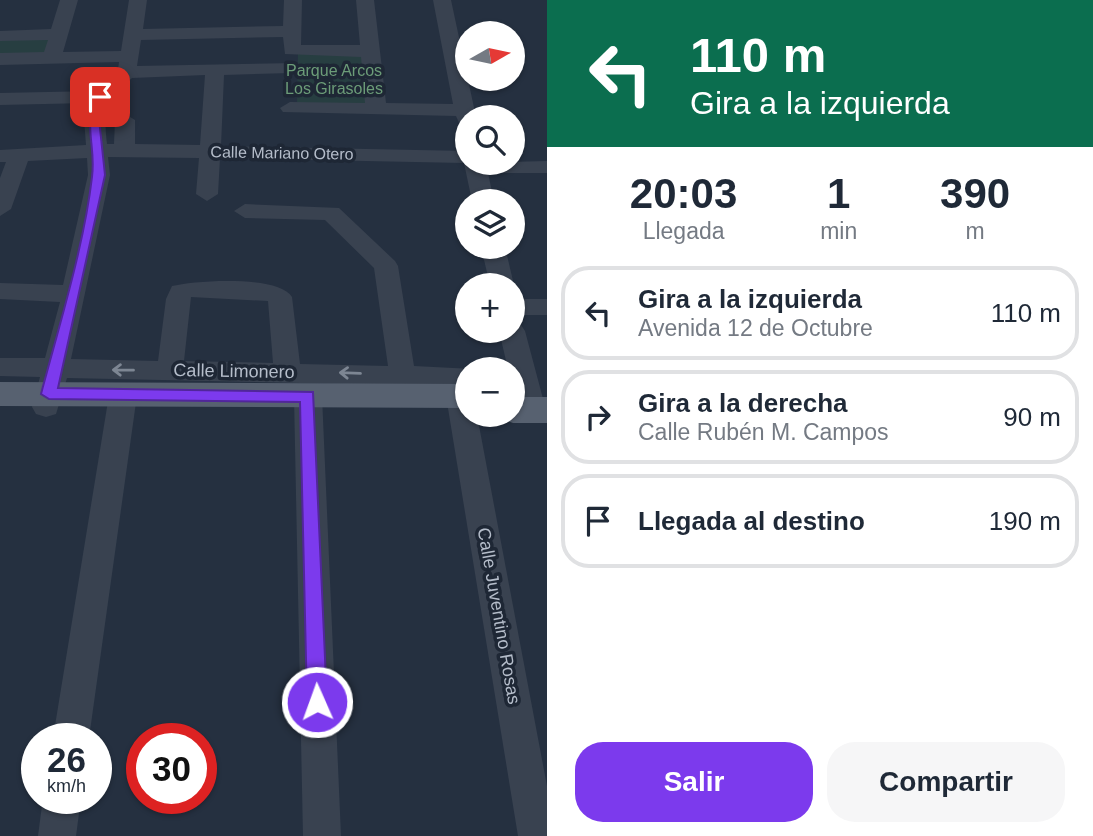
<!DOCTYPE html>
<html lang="es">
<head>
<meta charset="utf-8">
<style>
	:root { --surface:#fff; --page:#f6f6f7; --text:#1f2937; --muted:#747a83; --line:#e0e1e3; --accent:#7c3aed }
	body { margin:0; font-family:Helvetica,sans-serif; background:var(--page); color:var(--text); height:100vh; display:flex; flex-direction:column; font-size:26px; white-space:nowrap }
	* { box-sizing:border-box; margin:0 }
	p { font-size:23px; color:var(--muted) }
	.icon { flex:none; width:38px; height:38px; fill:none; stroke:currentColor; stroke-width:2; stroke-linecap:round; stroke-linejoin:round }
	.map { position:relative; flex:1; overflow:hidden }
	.side { display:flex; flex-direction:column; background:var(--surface); width:546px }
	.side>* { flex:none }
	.hud { background:#0b6e4f; color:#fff; overflow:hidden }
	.needle { width:46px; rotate:81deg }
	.fabs { position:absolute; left:455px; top:21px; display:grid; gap:14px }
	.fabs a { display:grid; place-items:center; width:70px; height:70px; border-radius:50%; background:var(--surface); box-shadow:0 2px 5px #0004; font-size:35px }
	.speed { position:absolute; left:21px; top:723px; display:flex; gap:14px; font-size:35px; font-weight:700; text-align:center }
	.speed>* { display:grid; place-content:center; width:91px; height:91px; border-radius:50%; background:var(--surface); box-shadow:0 2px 5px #0004; line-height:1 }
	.speed small { font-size:18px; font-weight:400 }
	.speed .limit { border:10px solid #d22; background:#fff; color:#111 }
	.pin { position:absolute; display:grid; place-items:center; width:60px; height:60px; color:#fff; margin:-30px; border-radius:14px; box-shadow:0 4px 10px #0006 }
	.me { position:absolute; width:77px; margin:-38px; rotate:358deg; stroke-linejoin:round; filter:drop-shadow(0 0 5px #0008) }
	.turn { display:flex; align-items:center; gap:24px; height:147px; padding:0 28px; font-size:32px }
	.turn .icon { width:91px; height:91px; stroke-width:2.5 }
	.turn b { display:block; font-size:49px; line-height:60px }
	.eta { display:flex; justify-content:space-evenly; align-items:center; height:119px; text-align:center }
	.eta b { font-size:42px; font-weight:600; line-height:49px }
	.button { display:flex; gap:14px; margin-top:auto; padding:14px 28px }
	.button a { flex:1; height:80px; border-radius:28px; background:var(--accent); color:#fff; font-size:28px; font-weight:600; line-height:80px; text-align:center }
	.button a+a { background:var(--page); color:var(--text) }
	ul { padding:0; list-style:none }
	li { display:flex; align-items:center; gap:21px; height:94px; margin:0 14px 10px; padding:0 14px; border:4px solid var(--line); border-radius:28px }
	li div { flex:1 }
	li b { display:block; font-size:26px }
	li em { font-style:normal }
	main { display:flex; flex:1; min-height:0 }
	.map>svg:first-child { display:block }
	.green { fill:#273e41 }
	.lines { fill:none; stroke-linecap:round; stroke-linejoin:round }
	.minor { fill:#394250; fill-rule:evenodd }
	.major { fill:#576170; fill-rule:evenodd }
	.oneway { stroke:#7d8693 }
	.route { fill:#7c3aed; stroke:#51269a; stroke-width:2 }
	.labels { text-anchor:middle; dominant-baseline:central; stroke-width:7; stroke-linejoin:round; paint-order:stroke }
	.far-park-label { font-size:16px; fill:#6c9c78; stroke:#1e2735 }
	.far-street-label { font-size:16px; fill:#b5bdca; stroke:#1e2735 }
	.street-label { font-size:18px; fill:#b5bdca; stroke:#1e2735 }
</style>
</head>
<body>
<main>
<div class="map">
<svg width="547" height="836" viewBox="0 0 547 836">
	<rect width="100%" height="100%" fill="#253040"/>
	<g class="green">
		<polygon points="57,36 48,56 0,57 0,38"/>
		<polygon points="298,52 368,52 372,107 297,106"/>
	</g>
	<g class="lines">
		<g class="minor">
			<path d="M60,0H78L63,52L121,51L129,0H147L143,29L283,26L284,0H302L301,45H360L356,0H374L386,103L453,104L433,0H451L476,117H467V127L460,125L456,116L283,112L280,108L290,102L365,103L361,57L285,54L283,37L141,40L137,66L298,63L301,67L298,71L291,73L224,75L221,146L467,151V163L547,161V173H488L494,201H472L464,163L220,158L218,194L207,201L196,194L199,158L108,157L110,175L71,359L158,361L166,299L172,286C196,280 279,275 292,297L300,364L388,366L374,268L325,220L245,218L234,211L245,204L339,208L395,261L398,266L414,366L473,369H467V387H462L467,388V415H477L547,786V836H518L446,396L450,389L458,386H417L419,393L415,400L405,403L395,400L390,385L67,378L56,414L46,417L36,414L32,407L40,377L0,376V358H45L60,302L0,299V283L63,285L88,175L87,158L28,161L11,209L0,216V178L6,162H0V150L86,145L84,119L88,103L0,105V93L95,91L118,70L119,62L0,65V53L44,52L48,40L0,41V31L51,29ZM205,75L200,145L135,144V120L125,114L115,120L114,144H107C103,109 106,102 132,78ZM191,297L268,301L273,363L184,361Z"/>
			<polygon points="481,247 505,247 514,285 513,287 490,285"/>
			<rect x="513" y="299" width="34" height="16"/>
			<polygon points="513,322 521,325 525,331 546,410 542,417 532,420 522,417 513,388 513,369 508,369 499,331 513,331"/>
			<polygon points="123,385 133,388 137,395 89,738 53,738 109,395 113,388"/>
			<polygon points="308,386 318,389 322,396 341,836 303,836 294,396 298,389"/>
			<polygon points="43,798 81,798 76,836 38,836"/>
		</g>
		<g class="major">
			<polygon points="0,382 467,384 467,408 0,406"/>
			<polygon points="513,397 547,397 547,423 513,423 501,419 498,415 513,415"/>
		</g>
	</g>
	<defs><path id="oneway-shaft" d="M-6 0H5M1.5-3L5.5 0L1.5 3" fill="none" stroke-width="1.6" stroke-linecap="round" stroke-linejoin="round" transform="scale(1.75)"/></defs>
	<g class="oneway">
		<use href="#oneway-shaft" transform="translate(123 370) rotate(-179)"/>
		<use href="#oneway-shaft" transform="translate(350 373) rotate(-178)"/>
	</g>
	<path class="route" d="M100,93L106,97L99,119L105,175L58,388L313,392L327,702L324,709L317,712L310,709L307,702L300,402L49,399L41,394C59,326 84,246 92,177C96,146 84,132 95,97Z"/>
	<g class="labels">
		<g class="far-park-label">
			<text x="334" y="70">Parque Arcos<tspan x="334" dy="18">Los Girasoles</tspan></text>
		</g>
		<g class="far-street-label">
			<text transform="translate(282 153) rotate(1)">Calle Mariano Otero</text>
		</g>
		<g class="street-label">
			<text transform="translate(234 371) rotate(1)">Calle Limonero</text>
			<text transform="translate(499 616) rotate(80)">Calle Juventino Rosas</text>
		</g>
	</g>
</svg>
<div class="fabs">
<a><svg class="needle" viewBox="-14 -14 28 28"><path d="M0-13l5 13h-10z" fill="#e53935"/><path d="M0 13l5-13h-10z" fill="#747a83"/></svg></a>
<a><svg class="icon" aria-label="search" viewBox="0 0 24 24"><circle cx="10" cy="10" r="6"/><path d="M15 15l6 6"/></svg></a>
<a><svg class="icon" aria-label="layers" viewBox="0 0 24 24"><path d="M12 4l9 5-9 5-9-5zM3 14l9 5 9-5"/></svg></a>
<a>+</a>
<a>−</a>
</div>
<div class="speed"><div>26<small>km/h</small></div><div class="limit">30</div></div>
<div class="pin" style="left:100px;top:97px;background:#d93025"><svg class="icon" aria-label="arrive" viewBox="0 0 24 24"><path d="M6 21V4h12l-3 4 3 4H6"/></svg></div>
<svg class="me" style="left:317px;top:702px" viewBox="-20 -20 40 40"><circle r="17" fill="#7c3aed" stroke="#fff" stroke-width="3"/><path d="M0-11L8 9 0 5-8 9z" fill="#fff"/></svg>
</div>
<section class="side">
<div class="hud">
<div class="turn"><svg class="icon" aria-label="left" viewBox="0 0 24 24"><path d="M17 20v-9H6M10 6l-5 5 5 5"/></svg><div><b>110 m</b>Gira a la izquierda</div></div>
</div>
<div class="eta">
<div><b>20:03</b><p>Llegada</p></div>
<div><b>1</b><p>min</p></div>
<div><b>390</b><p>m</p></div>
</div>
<ul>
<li><svg class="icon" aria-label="left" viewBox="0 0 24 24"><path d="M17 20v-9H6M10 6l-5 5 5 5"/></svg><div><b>Gira a la izquierda</b><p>Avenida 12 de Octubre</p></div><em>110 m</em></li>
<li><svg class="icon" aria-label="right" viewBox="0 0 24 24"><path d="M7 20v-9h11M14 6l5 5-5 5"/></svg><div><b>Gira a la derecha</b><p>Calle Rubén M. Campos</p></div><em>90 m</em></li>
<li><svg class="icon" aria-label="arrive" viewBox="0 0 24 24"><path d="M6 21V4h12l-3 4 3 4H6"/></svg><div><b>Llegada al destino</b></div><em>190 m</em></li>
</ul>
<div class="button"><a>Salir</a><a>Compartir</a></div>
</section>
</main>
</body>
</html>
